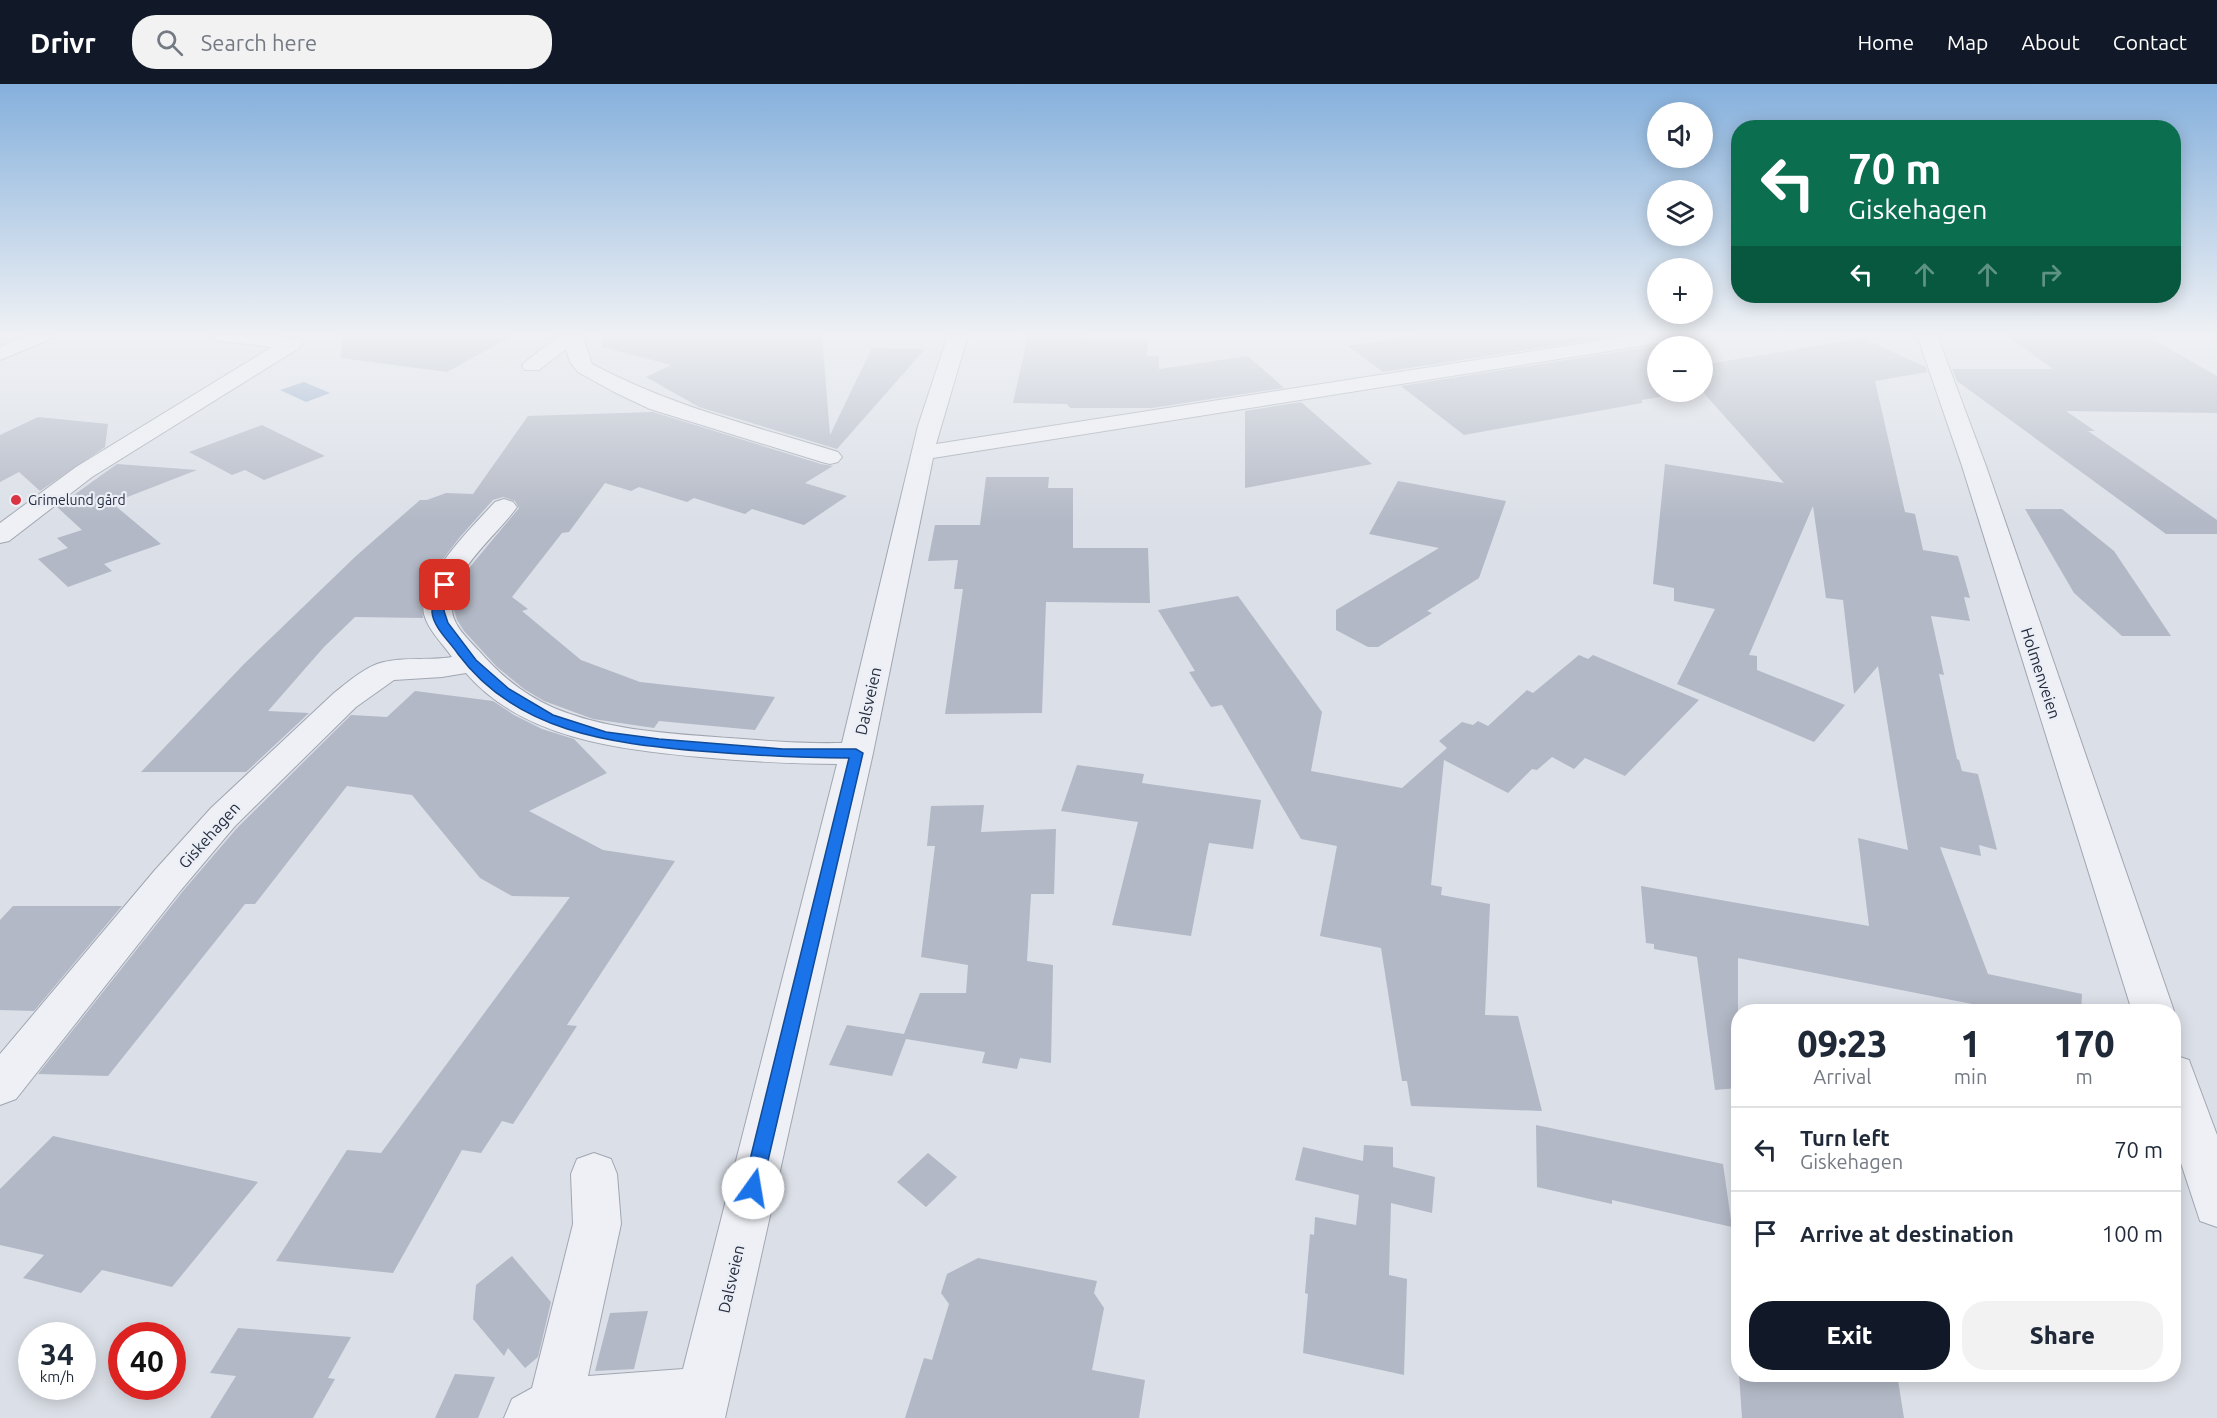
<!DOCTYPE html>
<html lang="en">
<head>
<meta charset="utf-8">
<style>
	:root { --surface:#fff; --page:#f2f2f3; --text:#1f2937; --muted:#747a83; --line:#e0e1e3; --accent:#111827 }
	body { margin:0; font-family:Ubuntu,sans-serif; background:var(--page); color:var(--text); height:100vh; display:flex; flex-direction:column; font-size:22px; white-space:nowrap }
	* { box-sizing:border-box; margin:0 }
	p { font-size:20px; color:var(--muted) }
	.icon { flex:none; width:33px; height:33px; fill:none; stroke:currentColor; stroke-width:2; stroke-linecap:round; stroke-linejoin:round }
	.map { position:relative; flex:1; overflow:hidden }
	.drawer { position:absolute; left:1731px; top:920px; width:450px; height:378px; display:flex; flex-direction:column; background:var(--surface); border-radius:24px; box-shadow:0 3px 15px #0003 }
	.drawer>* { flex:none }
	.guide { position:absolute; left:1731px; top:36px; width:450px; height:183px; border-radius:24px; box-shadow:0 3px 15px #0003; background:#0b6e4f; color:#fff; overflow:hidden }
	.tools { position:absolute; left:1647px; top:18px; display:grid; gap:12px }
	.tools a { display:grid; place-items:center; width:66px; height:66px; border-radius:50%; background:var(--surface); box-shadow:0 3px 15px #0003; font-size:30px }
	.speed { position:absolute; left:18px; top:1238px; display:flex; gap:12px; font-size:30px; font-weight:700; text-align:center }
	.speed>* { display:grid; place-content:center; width:78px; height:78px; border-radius:50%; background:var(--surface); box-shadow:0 3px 15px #0003; line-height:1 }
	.speed small { font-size:15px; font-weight:400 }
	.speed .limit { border:9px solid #d22; background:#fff; color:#111 }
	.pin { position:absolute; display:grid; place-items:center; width:51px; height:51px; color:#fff; margin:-26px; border-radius:12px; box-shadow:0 3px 9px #0006 }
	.me { position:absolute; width:66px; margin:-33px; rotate:13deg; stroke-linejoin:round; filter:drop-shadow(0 0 4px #0008) }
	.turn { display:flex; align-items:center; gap:21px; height:126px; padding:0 18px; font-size:27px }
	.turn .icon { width:78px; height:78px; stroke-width:2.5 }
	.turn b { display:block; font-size:42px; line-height:51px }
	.lanes { display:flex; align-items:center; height:57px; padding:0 18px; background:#0003; justify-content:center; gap:30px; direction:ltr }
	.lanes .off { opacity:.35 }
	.eta { display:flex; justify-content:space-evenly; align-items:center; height:102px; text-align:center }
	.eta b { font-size:36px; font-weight:800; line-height:42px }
	.cta { display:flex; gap:12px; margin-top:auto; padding:12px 18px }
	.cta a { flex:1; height:69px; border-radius:24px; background:var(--accent); color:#fff; font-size:24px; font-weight:800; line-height:69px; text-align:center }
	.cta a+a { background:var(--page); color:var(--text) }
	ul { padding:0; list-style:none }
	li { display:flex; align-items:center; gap:18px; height:84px; padding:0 18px; border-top:2px solid var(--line) }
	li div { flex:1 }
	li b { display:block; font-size:22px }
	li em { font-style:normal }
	header { display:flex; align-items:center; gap:36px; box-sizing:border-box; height:84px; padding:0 30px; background:var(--accent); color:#fff }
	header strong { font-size:28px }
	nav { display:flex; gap:33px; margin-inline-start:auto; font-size:21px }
	.search { width:420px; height:54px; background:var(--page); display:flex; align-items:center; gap:15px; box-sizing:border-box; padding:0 21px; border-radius:24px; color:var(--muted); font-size:22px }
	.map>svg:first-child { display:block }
	.water { fill:#92abcb }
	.building { fill:#b2b8c5 }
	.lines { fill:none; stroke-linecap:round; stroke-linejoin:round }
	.minor-casing { stroke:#a0a6b1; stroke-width:2 }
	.minor { fill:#eef0f5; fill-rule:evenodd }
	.route { fill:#1a73e8; stroke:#114b97; stroke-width:1.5 }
	.poi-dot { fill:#da3342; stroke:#ebeef5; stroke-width:2 }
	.labels { text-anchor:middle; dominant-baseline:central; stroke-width:4.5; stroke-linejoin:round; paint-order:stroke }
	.far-poi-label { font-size:14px; fill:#242c3f; stroke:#ebeef5; text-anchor:start }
	.street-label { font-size:16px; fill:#242c3f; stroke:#ebeef5 }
</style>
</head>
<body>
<header>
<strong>Drivr</strong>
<div class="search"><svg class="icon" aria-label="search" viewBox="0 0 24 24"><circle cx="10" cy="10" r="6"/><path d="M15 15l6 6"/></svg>Search here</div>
<nav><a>Home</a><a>Map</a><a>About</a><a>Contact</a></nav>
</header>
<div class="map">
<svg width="2217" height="1334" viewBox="0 0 2217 1334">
	<rect width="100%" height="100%" fill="#dbdfe7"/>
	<polygon class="water" points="304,298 330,309 306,318 280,306"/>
	<g class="building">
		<polygon points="342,251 514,251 447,288 341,274"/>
		<polygon points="604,251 822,251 830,351 872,264 925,265 837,365 699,323 646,293 671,281 602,263"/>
		<polygon points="1028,251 1082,251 1082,255 1148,256 1147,272 1159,272 1159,285 1248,272 1284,304 1152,324 1070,324 1067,320 1013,319"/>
		<polygon points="1421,251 1624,251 1383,288 1348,262"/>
		<polygon points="2006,251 2145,251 2217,292 2217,329 2066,327 2095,347 2088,347 2217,436 2217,450 2166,450 1957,297 1952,285 2053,285"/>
		<polygon points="1683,254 1684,262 1658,262 1658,308 1687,308 1642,316 1642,319 1464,351 1401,302 1674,259"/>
		<polygon points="1862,254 1926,283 1927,288 1875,297 1905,428 1915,430 1923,466 1958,472 1970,514 1964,513 1970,537 1931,532 1944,591 1939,590 1957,675 1959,676 1962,687 1978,690 1997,766 1979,761 1981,772 1940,763 1988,890 2082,910 2081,927 1979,927 1977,921 1738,874 1738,1004 1715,1006 1697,873 1654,865 1654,860 1646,859 1641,802 1869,842 1858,754 1908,766 1878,582 1854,610 1843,516 1826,514 1813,422 1749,571 1757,572 1757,586 1845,621 1814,658 1677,600 1715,525 1674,517 1674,504 1653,500 1665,380 1784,399 1702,307 1702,281"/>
		<polygon points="1301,318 1372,380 1245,404 1245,327"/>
		<polygon points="653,328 821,380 833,382 805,399 847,412 804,441 752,425 745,430 694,414 687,418 639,403 631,407 605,399 569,448 562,449 512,513 528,525 522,527 581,576 640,598 775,613 755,646 659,637 654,644 593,635 544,617 524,605 497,583 464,547 457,536 454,525 456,511 469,484 519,424 515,417 503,413 493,416 460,453 436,484 422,516 423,534 355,533 324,563 268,627 309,629 246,688 141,688 245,579 356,472 420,416 427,416 446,409 473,410 528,332"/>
		<polygon points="38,333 108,340 105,363 40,407 19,388 0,398 0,351"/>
		<polygon points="262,341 325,372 264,396 245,386 232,391 189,368"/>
		<polygon points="117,380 197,386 112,419 161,460 104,480 112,487 68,503 38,475 68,464 57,454 82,446 57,423"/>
		<polygon points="986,393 1049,393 1048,404 1073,404 1073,464 1148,464 1150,519 1046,518 1042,629 945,630 963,505 954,505 958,476 928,477 935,441 980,441"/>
		<polygon points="1398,397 1506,417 1479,494 1427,527 1432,529 1378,563 1368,563 1336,546 1336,526 1439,464 1369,450"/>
		<polygon points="2025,425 2062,425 2114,467 2171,552 2122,552 2074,509"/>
		<polygon points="1238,512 1322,628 1311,687 1402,704 1447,664 1439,657 1462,638 1473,641 1478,637 1488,642 1527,606 1533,609 1579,571 1588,575 1593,571 1699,616 1625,692 1585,674 1574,685 1552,673 1537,686 1532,685 1508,709 1444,676 1431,801 1442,803 1441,811 1490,820 1485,931 1518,932 1542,1027 1411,1022 1407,997 1402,997 1381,864 1320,852 1337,762 1301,755 1222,621 1211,623 1189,588 1195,587 1158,526"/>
		<polygon points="415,607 493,617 514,631 542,645 574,655 607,689 529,727 603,766 675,777 567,941 577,942 513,1040 502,1037 481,1069 462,1066 393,1189 276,1177 347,1066 381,1069 570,813 512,812 480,794 412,711 347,702 255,820 245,820 108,992 38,990 183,807 237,744 351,631 387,633"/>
		<polygon points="1077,681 1144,690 1142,699 1261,716 1253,765 1209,759 1191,852 1112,841 1138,738 1061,727"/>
		<polygon points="984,721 981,748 1056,745 1054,810 1031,810 1027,877 1053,881 1051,979 1020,974 1017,985 982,979 985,968 906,955 892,992 829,981 847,941 904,950 920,909 966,909 968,881 921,873 935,762 927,762 931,722"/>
		<polygon points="13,822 122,822 34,927 0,926 0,836"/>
		<polygon points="1536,1041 1723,1080 1732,1143 1612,1116 1612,1120 1537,1103"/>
		<polygon points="53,1052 258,1098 172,1203 102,1186 81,1209 23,1194 44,1171 0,1161 0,1105"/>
		<polygon points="1364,1061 1393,1063 1393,1083 1435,1093 1432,1129 1391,1119 1389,1191 1407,1195 1404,1291 1303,1269 1308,1210 1305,1209 1310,1150 1314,1151 1315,1133 1356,1141 1359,1111 1295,1096 1303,1063 1363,1077"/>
		<polygon points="928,1069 957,1093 926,1123 897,1098"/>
		<polygon points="512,1172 551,1218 538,1273 525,1284 508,1264 504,1272 473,1235 476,1201"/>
		<polygon points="978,1174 1097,1197 1094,1209 1104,1224 1092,1286 1145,1296 1139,1334 905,1334 924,1274 932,1276 949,1220 941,1209 947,1190"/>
		<polygon points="648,1227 634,1285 595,1287 610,1229"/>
		<polygon points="238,1244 351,1253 328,1294 335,1295 313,1334 210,1334 236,1292 210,1289"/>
		<polygon points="455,1290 495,1293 478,1334 435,1334"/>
		<polygon points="1739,1290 1897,1290 1904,1334 1742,1334"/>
	</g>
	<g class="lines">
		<defs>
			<g id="minor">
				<polygon points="28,251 54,251 51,255 0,276 0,263"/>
				<polygon points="211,251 266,251 299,256 302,260 299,264 92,393 9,457 0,459 0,439 76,383 272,263 221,257 214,255"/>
				<path d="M560,251H582L592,280C670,322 754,342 838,368L842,373L838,378L830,380L822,378L650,325L614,308L578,288L570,278L566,265L539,286H525L522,282L525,278Z"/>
				<path d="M948,251H968L936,360L1637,251H1683L1680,255L1673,257L933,374L873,669L725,1334H504L512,1315L532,1304L573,1140L571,1090L577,1075L594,1069L611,1075L617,1090L621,1140L588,1292L683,1285L837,680C791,680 745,677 700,673C618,665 523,655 466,589L442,593L394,596L356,623L235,742L181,806L16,1015L0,1021V970L155,786L211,724L334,609C347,599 361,586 377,580C400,572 429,577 452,573C443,560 428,546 424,530C417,496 474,441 495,418L504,415L513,418L517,423C495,454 452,484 452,525C452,541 469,556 479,567C500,591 524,611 554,624C604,645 661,649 715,653C757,656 799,660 842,659L918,342Z"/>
				<polygon points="1917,251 1937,251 1986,382 2174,927 2132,927 1962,382"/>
				<polygon points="2174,971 2189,976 2217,1051 2217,1143 2200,1137 2174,1058"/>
			</g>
		</defs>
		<use href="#minor" class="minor-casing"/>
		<use href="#minor" class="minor"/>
	</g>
	<linearGradient id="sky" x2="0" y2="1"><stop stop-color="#85b0dc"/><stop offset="0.57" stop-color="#eff1f4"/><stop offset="1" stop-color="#eff1f4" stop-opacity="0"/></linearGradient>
	<rect width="2217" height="438" fill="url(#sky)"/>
	<path class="route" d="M445,498L451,501L444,527L448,539L476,576L509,605L553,631L606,648L659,655L783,665H856L863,669L760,1111L753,1113L746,1111L743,1104L849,674C798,674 749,671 699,667C609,659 516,648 458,570C450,558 433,543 432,528C432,520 437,509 439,501Z"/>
	<circle class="poi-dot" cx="16" cy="416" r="6"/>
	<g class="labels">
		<g class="far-poi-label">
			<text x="28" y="416">Grimelund gård</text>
		</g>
		<g class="street-label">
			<text transform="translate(2041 589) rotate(72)">Holmenveien</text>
			<text transform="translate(868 617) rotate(-77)">Dalsveien</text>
			<text transform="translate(209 751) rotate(-48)">Giskehagen</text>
			<text transform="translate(731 1195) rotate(-77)">Dalsveien</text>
		</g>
	</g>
</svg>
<div class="tools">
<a><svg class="icon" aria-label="sound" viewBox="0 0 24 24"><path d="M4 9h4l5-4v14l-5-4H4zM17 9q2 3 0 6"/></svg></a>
<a><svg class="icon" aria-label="layers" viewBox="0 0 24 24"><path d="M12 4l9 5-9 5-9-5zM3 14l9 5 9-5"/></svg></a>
<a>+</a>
<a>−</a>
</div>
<div class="speed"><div>34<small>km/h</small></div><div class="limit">40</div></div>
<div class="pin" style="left:445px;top:501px;background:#d93025"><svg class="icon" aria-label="arrive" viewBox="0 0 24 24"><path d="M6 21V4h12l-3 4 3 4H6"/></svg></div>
<svg class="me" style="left:753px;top:1104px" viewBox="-20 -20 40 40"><circle r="19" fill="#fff"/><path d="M0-13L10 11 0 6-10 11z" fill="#1a73e8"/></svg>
<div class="guide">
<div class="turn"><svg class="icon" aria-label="left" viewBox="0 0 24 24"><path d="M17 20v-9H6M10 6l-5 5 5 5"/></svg><div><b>70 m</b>Giskehagen</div></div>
<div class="lanes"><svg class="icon" aria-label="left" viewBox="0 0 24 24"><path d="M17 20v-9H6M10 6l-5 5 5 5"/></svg><svg class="icon off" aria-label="ahead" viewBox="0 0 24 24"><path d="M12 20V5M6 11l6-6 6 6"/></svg><svg class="icon off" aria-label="ahead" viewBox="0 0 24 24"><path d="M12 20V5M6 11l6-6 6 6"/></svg><svg class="icon off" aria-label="right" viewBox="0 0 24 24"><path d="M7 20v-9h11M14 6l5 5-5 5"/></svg></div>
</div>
<section class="drawer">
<div class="eta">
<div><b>09:23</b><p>Arrival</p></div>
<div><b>1</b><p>min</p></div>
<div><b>170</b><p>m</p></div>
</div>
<ul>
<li><svg class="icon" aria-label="left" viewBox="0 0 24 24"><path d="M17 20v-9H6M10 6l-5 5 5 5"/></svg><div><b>Turn left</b><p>Giskehagen</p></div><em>70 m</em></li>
<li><svg class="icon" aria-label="arrive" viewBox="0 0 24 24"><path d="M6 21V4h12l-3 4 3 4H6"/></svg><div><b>Arrive at destination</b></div><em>100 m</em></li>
</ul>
<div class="cta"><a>Exit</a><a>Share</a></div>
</section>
</div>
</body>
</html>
